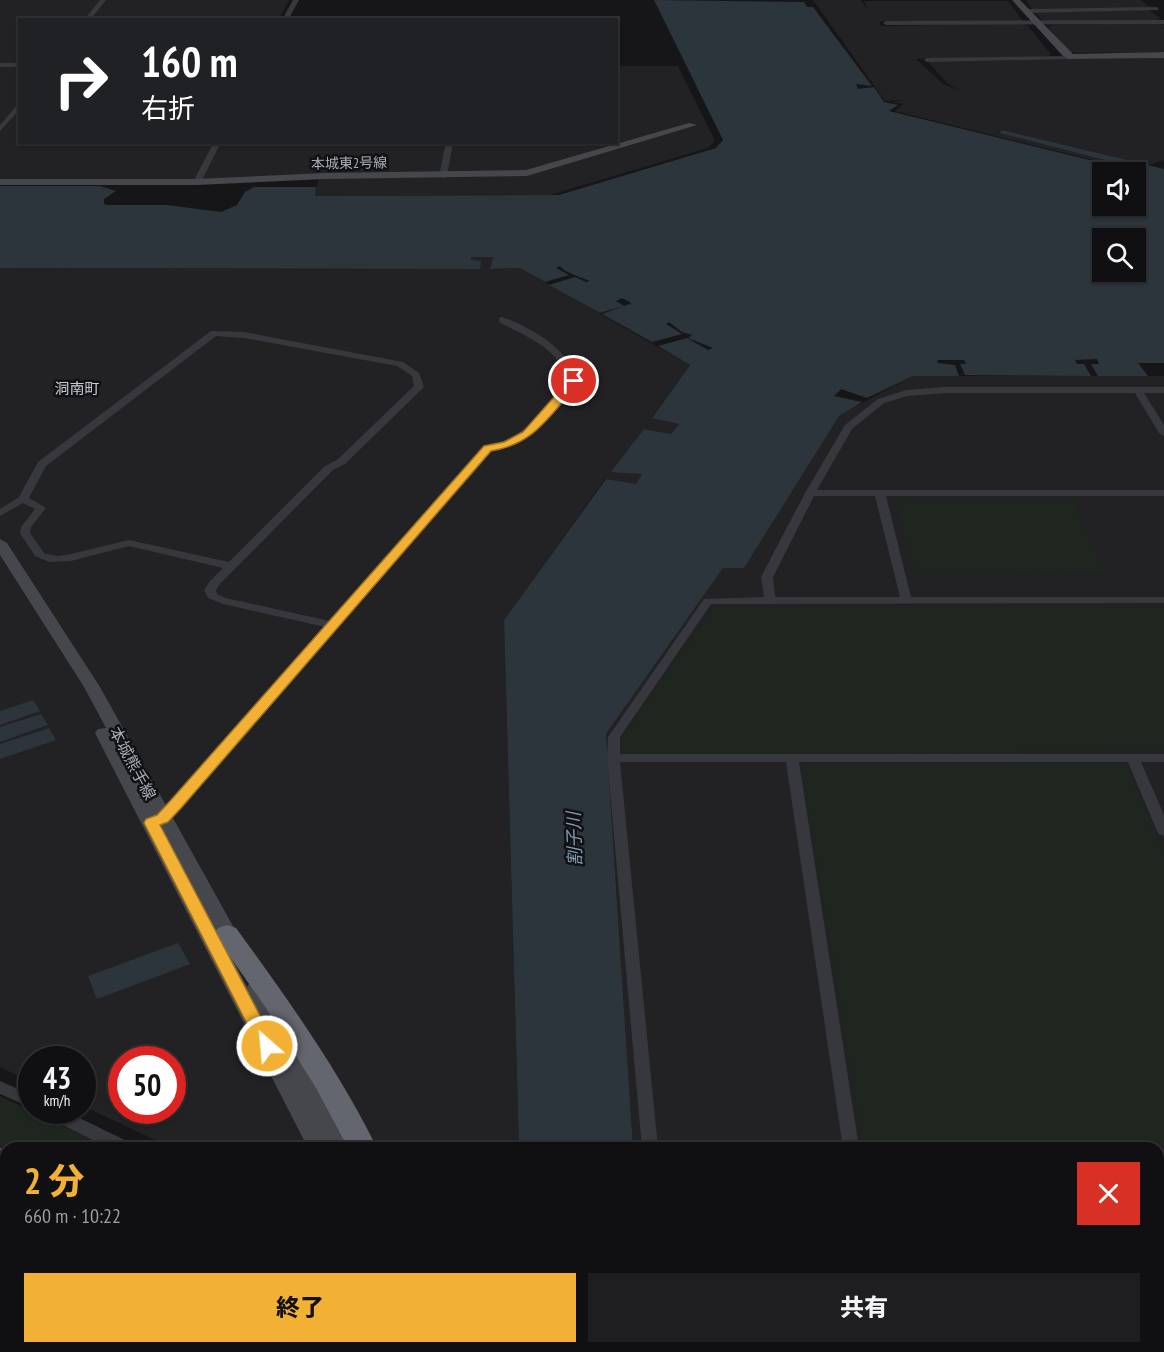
<!DOCTYPE html>
<html lang="ja">
<head>
<meta charset="utf-8">
<style>
	:root { --surface:#101012; --page:#1e1e20; --text:#f1f3f6; --muted:#9c9d9f; --line:#303032; --accent:#f2b134 }
	body { margin:0; font-family:"PT Sans Narrow","Noto Sans JP",sans-serif; background:var(--page); color:var(--text); height:100vh; display:flex; flex-direction:column; font-size:22px; white-space:nowrap }
	* { box-sizing:border-box; margin:0 }
	p { font-size:20px; color:var(--muted) }
	.icon { flex:none; width:33px; height:33px; fill:none; stroke:currentColor; stroke-width:2; stroke-linecap:round; stroke-linejoin:round }
	.map { position:relative; flex:1; overflow:hidden }
	.sheet { position:absolute; left:0px; top:1142px; width:1164px; height:212px; display:flex; flex-direction:column; background:var(--surface); border-radius:18px 18px 0 0; box-shadow:0 2px 4px #0004,0 0 0 2px var(--line) }
	.sheet>* { flex:none }
	.banner { position:absolute; left:18px; top:18px; width:600px; height:126px; border-radius:0px; box-shadow:0 2px 4px #0004,0 0 0 2px var(--line); background:#202124; color:#fff; overflow:hidden }
	.fabs { position:absolute; left:1092px; top:162px; display:grid; gap:12px }
	.fabs a { display:grid; place-items:center; width:54px; height:54px; border-radius:0px; background:var(--surface); box-shadow:0 2px 4px #0004,0 0 0 2px var(--line); font-size:30px }
	.speed { position:absolute; left:18px; top:1046px; display:flex; gap:12px; font-size:30px; font-weight:700; text-align:center }
	.speed>* { display:grid; place-content:center; width:78px; height:78px; border-radius:50%; background:var(--surface); box-shadow:0 2px 4px #0004,0 0 0 2px var(--line); line-height:1 }
	.speed small { font-size:15px; font-weight:400 }
	.speed .limit { border:9px solid #d22; background:#fff; color:#111 }
	.pin { position:absolute; display:grid; place-items:center; width:51px; height:51px; color:#fff; margin:-26px; border:3px solid #fff; border-radius:50%; box-shadow:0 2px 6px #0007 }
	.me { position:absolute; width:66px; margin:-33px; rotate:333deg; stroke-linejoin:round; filter:drop-shadow(0 0 4px #0008) }
	.turn { display:flex; align-items:center; gap:21px; height:126px; padding:0 24px; font-size:27px }
	.turn .icon { width:78px; height:78px; stroke-width:2.5 }
	.turn b { display:block; font-size:42px; line-height:51px }
	.round { display:grid; place-items:center; flex:none; width:63px; height:63px; border-radius:0px; background:var(--page) }
	.head { display:flex; align-items:center; justify-content:space-between; height:102px; padding:0 24px }
	h1 { font-size:36px; font-weight:800; line-height:45px; color:var(--accent) }
	.primary-button { display:flex; gap:12px; margin-top:auto; padding:12px 24px }
	.primary-button a { flex:1; height:69px; border-radius:0px; background:var(--accent); color:#111; font-size:24px; font-weight:800; line-height:69px; text-align:center }
	.primary-button a+a { background:var(--page); color:var(--text) }
	.map>svg:first-child { display:block }
	.built { fill:#222225; fill-rule:evenodd }
	.green { fill:#1e261f }
	.water { fill:#2c353c; fill-rule:evenodd }
	.lines { fill:none; stroke-linecap:round; stroke-linejoin:round }
	.street { fill:#37383d; fill-rule:evenodd }
	.secondary { fill:#45474d; fill-rule:evenodd }
	.highway { fill:#63666e; fill-rule:evenodd }
	.rail-casing { stroke:#4a4c52; stroke-width:8 }
	.rail { stroke:#111113; stroke-width:5; stroke-dasharray:15; stroke-linecap:butt }
	.route { fill:#f2b134; stroke:#9d7322; stroke-width:1.5 }
	.labels { text-anchor:middle; dominant-baseline:central; stroke-width:5; stroke-linejoin:round; paint-order:stroke }
	.far-street-label { font-size:14px; fill:#a8adb8; stroke:#111113 }
	.far-neighbourhood-label { font-size:15px; fill:#c9ccd4; stroke:#111113 }
	.street-label { font-size:16px; fill:#a8adb8; stroke:#111113 }
	.water-label { font-size:18px; font-style:italic; fill:#7f9bb3; stroke:#111113 }
</style>
</head>
<body>
<div class="map">
<svg width="1164" height="1352" viewBox="0 0 1164 1352">
	<rect width="100%" height="100%" fill="#161618"/>
	<g class="built">
		<polygon points="0,0 289,0 279,19 20,20 20,142 616,142 617,66 678,66 715,141 708,148 550,195 314,196 320,175 194,180 0,180"/>
		<polygon points="813,0 861,0 868,11 864,1 1008,1 1023,21 879,21 881,26 1020,24 1028,26 1051,54 1047,57 916,59 943,84 960,90 947,83 927,61 1164,58 1164,160 1134,170 894,111 904,104 891,102 905,100 885,101"/>
		<polygon points="1029,0 1141,0 1150,8 1032,9 1026,1"/>
		<polygon points="1149,10 1160,18 1156,21 1050,22 1042,20 1035,12"/>
		<polygon points="1159,23 1164,25 1164,52 1076,53 1069,51 1048,27 1053,25"/>
		<path d="M471,257H493L490,269L520,268L690,365L652,417L679,423L671,434L644,429L617,471L643,474L636,484L605,479L504,620L519,1147H170L83,1106L82,1059H32L31,1082L0,1067V268L479,269L471,261ZM122,1059H172V1110H122Z"/>
		<polygon points="913,376 1164,376 1164,1352 723,1352 714,1347 1158,1347 1158,1148 633,1147 606,734 723,568 744,568 839,415"/>
	</g>
	<g class="green">
		<polygon points="894,499 1073,499 1106,573 915,575"/>
		<polygon points="713,608 1164,608 1164,751 620,755 621,737"/>
		<polygon points="801,764 1127,764 1164,856 1164,1158 1158,1158 1158,1148 863,1147"/>
		<polygon points="0,1096 107,1147 6,1148 6,1151 0,1148"/>
		<polygon points="1158,1189 1164,1189 1164,1352 908,1352 907,1347 1158,1347"/>
	</g>
	<g class="water">
		<path d="M654,0L804,2L807,7H813L872,86L856,84L858,89L874,87L884,102L898,105L889,111L1134,171L1139,168L1129,164H1121L1000,133L1001,130L1164,169V363H1138L1148,376H1098L1091,364H1099L1097,359L1075,360L1077,364H1084L1091,376L965,375L960,364H966L964,360H937L938,363L955,365L959,376H913L867,398L841,389L834,396L862,402L839,416L744,568H723L606,734L633,1147H519L504,620L606,479L636,484L642,474L611,472L644,429L671,434L679,424L652,418L690,365L658,346L687,338L708,350L713,348L688,338L692,335L682,332L669,322L666,324L682,334L652,342L602,314L632,303L622,298L616,301L624,306L600,313L549,285L575,277L586,282L590,281C583,278 563,272 560,266L556,268L569,275L545,282L520,268L490,269L493,257H471V260L481,261L480,269L0,268V186H100L116,191L104,199V204L107,205H167L221,212L237,205L245,192L254,187H316L315,196L559,195L716,148L723,140ZM1102,172H1136V206H1102ZM1102,238H1136V272H1102Z"/>
		<polygon points="33,700 40,711 0,725 0,711"/>
		<polygon points="41,714 48,725 0,742 0,727"/>
		<polygon points="49,728 56,740 0,759 0,744"/>
		<polygon points="178,943 190,964 97,999 88,976"/>
		<polygon points="472,1347 615,1347 611,1352 470,1352"/>
	</g>
	<g class="lines">
		<g class="street">
			<polygon points="100,0 106,0 90,20 84,20"/>
			<polygon points="293,0 299,0 288,20 282,20"/>
			<polygon points="1157,7 1159,10 1026,13 1023,11 1026,9"/>
			<polygon points="1164,20 1164,24 886,25 883,23 886,21"/>
			<polygon points="1074,56 1072,59 927,62 924,60 927,58"/>
			<rect x="0" y="63" width="20" height="4"/>
			<polygon points="20,102 20,109 0,131 0,125"/>
			<polygon points="214,142 221,142 201,182 194,184 193,182"/>
			<polygon points="446,142 453,142 447,176 443,178 439,176"/>
			<path d="M502,317C535,329 566,348 579,381C553,415 533,441 490,451L182,807L163,823H153L151,820L153,817L172,801L325,627L223,604L208,598L204,590L210,581L223,568L129,546L71,561L49,562L35,556L20,533L21,527L35,509L23,503L0,516V509L19,497L38,462L211,331L244,332L403,362L419,373L424,387L422,389L345,464L333,470L219,585L216,590L217,594L226,598L330,621L484,447C528,436 541,414 569,381C556,346 529,338 499,322V318ZM216,336L244,338L397,366L412,376L414,386L337,460L325,466L229,562L129,540L71,554L59,556L45,554L30,533L31,527L46,508L29,498L46,466Z"/>
			<path d="M945,387H1164V393H1144L1164,425V436L1159,433L1135,393H945L907,396L884,403L852,429L817,490H1164V496H886L911,597H1164V603L711,604L620,737V754H1164V762H1141L1164,815V836L1159,834L1157,831L1128,762H799L859,1148H843L786,762H620L658,1148H642L607,758L608,737L704,599L764,597L761,577L805,493L845,425L878,399L906,390ZM814,496H875L900,597H775L773,577Z"/>
			<polygon points="0,1081 32,1095 32,1108 0,1094"/>
			<polygon points="40,1110 63,1110 131,1143 133,1148 109,1148 42,1115"/>
			<rect x="1158" y="1164" width="6" height="14"/>
			<polygon points="21,1347 40,1347 38,1352 19,1352"/>
		</g>
		<g class="secondary">
			<polygon points="1012,0 1020,0 1073,54 1164,52 1164,58 1069,59 1063,56"/>
			<polygon points="689,123 697,125 527,176 325,179 197,185 0,185 0,179 197,179 325,173 526,170"/>
			<polygon points="0,539 7,543 100,687 243,944 240,949 233,951 227,949 247,987 249,984 256,981 263,984 350,1148 308,1148 95,733 98,729 106,728 84,687 0,555"/>
			<polygon points="0,1315 6,1317 6,1339 0,1337"/>
			<polygon points="51,1347 87,1347 90,1352 54,1352"/>
			<polygon points="512,1347 545,1347 548,1352 515,1352"/>
			<polygon points="563,1347 597,1347 600,1352 566,1352"/>
		</g>
		<g class="highway">
			<path d="M227,925L236,928C287,998 338,1069 377,1148H348L316,1088L264,1005L214,934L218,928Z"/>
			<polygon points="623,1347 662,1347 664,1352 625,1352"/>
		</g>
		<defs>
			<g id="rail">
				<polyline points="0,1152 6,1155"/>
				<polyline points="0,1166 6,1169"/>
				<polyline points="0,1187 6,1190"/>
				<polyline points="0,1201 6,1204"/>
				<polyline points="284,1347 294,1352"/>
				<polyline points="322,1347 332,1352"/>
				<polyline points="360,1347 370,1352"/>
				<polyline points="392,1347 402,1352"/>
			</g>
		</defs>
		<use href="#rail" class="rail-casing"/>
		<use href="#rail" class="rail"/>
	</g>
	<path class="route" d="M574,378L578,379V384C550,415 535,444 491,451L182,807L168,822L160,825L276,1046L273,1051L267,1053L261,1051L144,823L146,819L157,815L171,800L484,446L504,442L523,432L570,379Z"/>
	<g class="labels">
		<g class="far-street-label">
			<text transform="translate(349 163) rotate(-1)">本城東2号線</text>
		</g>
		<g class="far-neighbourhood-label">
			<text x="77" y="388">洞南町</text>
		</g>
		<g class="street-label">
			<text transform="translate(133 763) rotate(62)">本城熊手線</text>
		</g>
		<g class="water-label">
			<text transform="translate(574 839) rotate(-92)">割子川</text>
		</g>
	</g>
</svg>
<div class="fabs">
<a><svg class="icon" aria-label="sound" viewBox="0 0 24 24"><path d="M4 9h4l5-4v14l-5-4H4zM17 9q2 3 0 6"/></svg></a>
<a><svg class="icon" aria-label="search" viewBox="0 0 24 24"><circle cx="10" cy="10" r="6"/><path d="M15 15l6 6"/></svg></a>
</div>
<div class="speed"><div>43<small>km/h</small></div><div class="limit">50</div></div>
<div class="pin" style="left:574px;top:381px;background:#d93025"><svg class="icon" aria-label="arrive" viewBox="0 0 24 24"><path d="M6 21V4h12l-3 4 3 4H6"/></svg></div>
<svg class="me" style="left:267px;top:1046px" viewBox="-20 -20 40 40"><circle r="17" fill="#f2b134" stroke="#fff" stroke-width="3"/><path d="M0-11L8 9 0 5-8 9z" fill="#fff"/></svg>
<div class="banner">
<div class="turn"><svg class="icon" aria-label="right" viewBox="0 0 24 24"><path d="M7 20v-9h11M14 6l5 5-5 5"/></svg><div><b>160 m</b>右折</div></div>
</div>
<section class="sheet">
<div class="head"><div><h1>2 分</h1><p>660 m · 10:22</p></div><a class="round" style="background:#d93025;color:#fff"><svg class="icon" aria-label="close" viewBox="0 0 24 24"><path d="M6 6l12 12M18 6L6 18"/></svg></a></div>
<div class="primary-button"><a>終了</a><a>共有</a></div>
</section>
</div>
</body>
</html>
